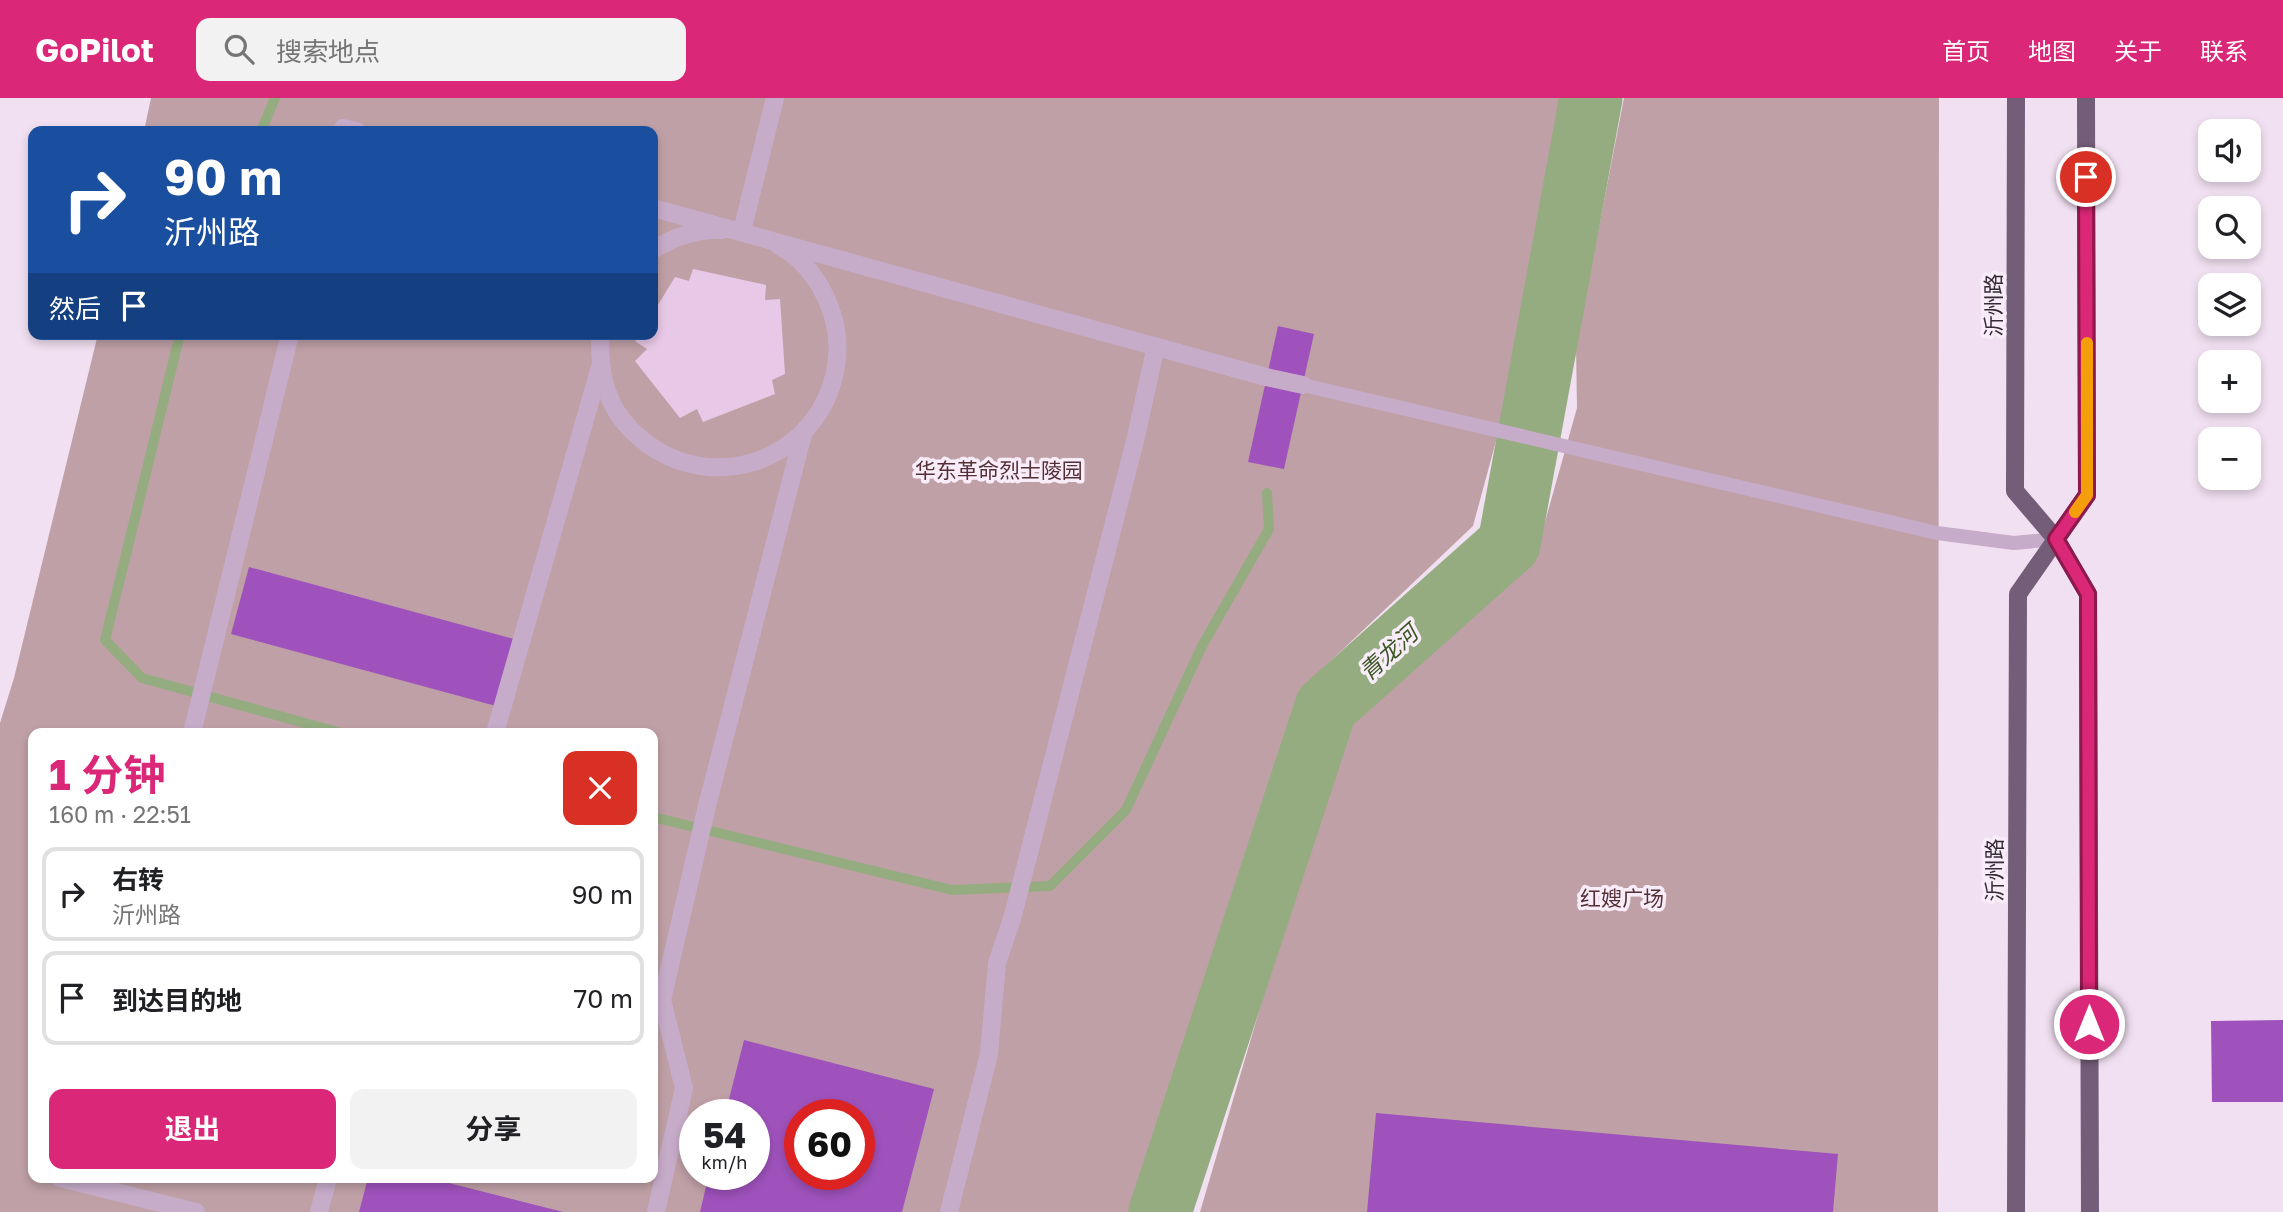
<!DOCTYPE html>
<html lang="zh">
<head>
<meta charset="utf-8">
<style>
	:root { --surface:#fff; --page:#f2f2f2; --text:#202124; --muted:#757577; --line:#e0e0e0; --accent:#db2777 }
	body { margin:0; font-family:"Golos Text","Noto Sans SC",sans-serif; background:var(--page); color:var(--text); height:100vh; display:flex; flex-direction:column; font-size:26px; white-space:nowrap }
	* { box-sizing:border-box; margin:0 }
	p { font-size:23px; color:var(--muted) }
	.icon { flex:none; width:38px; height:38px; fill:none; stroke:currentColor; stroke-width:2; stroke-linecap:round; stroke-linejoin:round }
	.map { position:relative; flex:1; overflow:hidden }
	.panel { position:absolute; left:28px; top:630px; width:630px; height:455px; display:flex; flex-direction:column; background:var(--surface); border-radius:14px; box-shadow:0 4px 10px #0003 }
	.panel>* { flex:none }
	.hud { position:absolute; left:28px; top:28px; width:630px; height:214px; border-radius:14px; box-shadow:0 4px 10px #0003; background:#1a4fa0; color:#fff; overflow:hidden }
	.tools { position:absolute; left:2198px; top:21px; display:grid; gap:14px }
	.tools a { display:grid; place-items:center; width:63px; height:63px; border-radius:14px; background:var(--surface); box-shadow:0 4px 10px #0003; font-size:35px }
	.speed { position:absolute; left:679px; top:1001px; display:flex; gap:14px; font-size:35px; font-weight:700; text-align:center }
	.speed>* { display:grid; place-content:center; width:91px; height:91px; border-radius:50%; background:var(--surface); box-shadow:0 4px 10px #0003; line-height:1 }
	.speed small { font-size:18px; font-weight:400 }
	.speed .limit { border:10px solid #d22; background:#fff; color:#111 }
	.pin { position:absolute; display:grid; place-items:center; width:60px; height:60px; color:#fff; margin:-30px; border:4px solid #fff; border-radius:50%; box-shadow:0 2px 7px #0007 }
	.me { position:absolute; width:77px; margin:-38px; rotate:0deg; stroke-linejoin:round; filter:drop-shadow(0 0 5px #0008) }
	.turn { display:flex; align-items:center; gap:24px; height:147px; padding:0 21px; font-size:32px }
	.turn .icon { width:91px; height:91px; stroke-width:2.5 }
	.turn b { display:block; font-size:49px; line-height:60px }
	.then { display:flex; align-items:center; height:66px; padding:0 21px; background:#0003; gap:14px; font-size:26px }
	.round { display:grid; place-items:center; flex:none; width:74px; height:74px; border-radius:14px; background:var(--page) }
	.head { display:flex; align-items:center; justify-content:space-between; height:119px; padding:0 21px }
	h1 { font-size:42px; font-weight:700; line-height:52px; color:var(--accent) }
	.button { display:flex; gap:14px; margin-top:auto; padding:14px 21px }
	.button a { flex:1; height:80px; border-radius:14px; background:var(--accent); color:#fff; font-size:28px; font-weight:700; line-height:80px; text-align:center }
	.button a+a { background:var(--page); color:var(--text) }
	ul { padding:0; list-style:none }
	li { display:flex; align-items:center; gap:21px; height:94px; margin:0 14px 10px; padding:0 7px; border:4px solid var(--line); border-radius:14px }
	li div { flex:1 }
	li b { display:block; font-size:26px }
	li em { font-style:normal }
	header { display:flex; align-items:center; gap:42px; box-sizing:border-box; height:98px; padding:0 35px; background:var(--accent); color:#fff }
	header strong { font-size:33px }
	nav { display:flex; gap:38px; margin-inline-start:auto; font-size:24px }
	.search { width:490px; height:63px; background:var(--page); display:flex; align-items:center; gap:18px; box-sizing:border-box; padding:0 24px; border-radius:14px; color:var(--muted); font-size:26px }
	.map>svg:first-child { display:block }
	.green { fill:#bfa0a6; fill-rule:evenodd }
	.plaza { fill:#e8c8e7 }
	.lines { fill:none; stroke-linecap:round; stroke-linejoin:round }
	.stream { stroke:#95ac81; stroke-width:10 }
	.river { stroke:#95ac81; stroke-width:63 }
	.building { fill:#9f52bc; fill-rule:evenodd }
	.lane { stroke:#c7acc9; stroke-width:14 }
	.street { stroke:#c7acc9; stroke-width:18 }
	.primary { stroke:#735d78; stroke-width:18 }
	.route-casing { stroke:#8e194d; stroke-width:18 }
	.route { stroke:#db2777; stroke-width:12 }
	.slow { stroke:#f59e0b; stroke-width:12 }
	.labels { text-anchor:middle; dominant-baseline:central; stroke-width:7; stroke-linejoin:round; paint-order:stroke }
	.street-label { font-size:21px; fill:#352a37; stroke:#f9ecf9 }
	.park-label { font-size:21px; fill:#543036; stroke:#f9ecf9 }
	.water-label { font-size:23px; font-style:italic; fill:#3a5623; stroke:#f9ecf9 }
</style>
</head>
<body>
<header>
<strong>GoPilot</strong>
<div class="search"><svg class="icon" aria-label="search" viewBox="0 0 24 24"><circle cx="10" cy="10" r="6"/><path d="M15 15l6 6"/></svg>搜索地点</div>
<nav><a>首页</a><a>地图</a><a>关于</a><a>联系</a></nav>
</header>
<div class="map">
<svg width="2283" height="1114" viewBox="0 0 2283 1114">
	<rect width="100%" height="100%" fill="#f1e0f1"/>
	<g class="green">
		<path d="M151,0H1562L1509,295L1473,428L1301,591L1131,1114H0V625L14,580L98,236H653V33H144ZM33,635H653V1080H33ZM695,1017H754V1076H695ZM800,1017H859V1076H800Z"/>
		<polygon points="1624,0 1939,0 1938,1114 1200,1114 1345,621 1534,463 1577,310 1576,248"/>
	</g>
	<polygon class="plaza" points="693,171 766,187 765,202 780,201 785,276 772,282 775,296 703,324 697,311 680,320 635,263 647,251 635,243 639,236 653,236 653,215 675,179 689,183"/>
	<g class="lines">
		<g class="stream">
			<polyline points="261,33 275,0"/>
			<polyline points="180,236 105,542 142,580 341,635"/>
			<polyline points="653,719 952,792 1050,788 1126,712 1202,548 1269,431 1267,395"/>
		</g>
		<polyline class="river" points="1160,1114 1326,609 1509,446 1591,0"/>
	</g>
	<g class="building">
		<polygon points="1278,228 1314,236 1284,371 1248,364"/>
		<polygon points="249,469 514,541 496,608 231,536"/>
		<polygon points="2283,922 2283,1004 2212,1004 2211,923"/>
		<path d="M744,942L934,991L902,1114H700L709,1076H754V1017H725ZM800,1017H859V1076H800Z"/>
		<polygon points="1376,1015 1838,1056 1833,1114 1367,1114"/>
		<polygon points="368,1080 429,1080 563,1114 359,1114"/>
	</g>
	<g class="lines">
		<polyline class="lane" points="1303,287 1937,435 2014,445 2056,441"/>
		<g class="street">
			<polyline points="342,33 343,30 357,33"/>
			<polyline points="653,110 1266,279 1303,287"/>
			<polyline points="742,133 775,0"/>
			<path d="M653,152C673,139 697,131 722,132"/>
			<path d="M600,236C600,260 601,281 611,303C619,321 634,336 649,347C713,393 805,365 831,289C838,267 840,245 834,222C826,192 807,162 779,148"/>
			<polyline points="192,635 290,236"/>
			<polyline points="495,635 600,269"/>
			<polyline points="60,1080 196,1114"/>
			<polyline points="319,1114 328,1080"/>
			<polyline points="656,1114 684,990 662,902 707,708 803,336"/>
			<polyline points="949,1114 989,956 997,865 1012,821 1135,343 1156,248"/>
		</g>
		<g class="primary">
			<polyline points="2016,0 2015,393 2056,441 2088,496 2090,1114"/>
			<polyline points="2016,1114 2018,496 2087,397 2086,0"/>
		</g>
	</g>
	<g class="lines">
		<defs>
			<polyline id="route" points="2086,79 2087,397 2056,441 2088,496 2089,926"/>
		</defs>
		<use href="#route" class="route-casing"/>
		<use href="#route" class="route"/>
		<polyline class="slow" points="2075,414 2087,397 2087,245"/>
	</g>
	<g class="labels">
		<g class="street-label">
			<text transform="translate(1993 207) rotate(-90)">沂州路</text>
			<text transform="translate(1994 772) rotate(-90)">沂州路</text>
		</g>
		<g class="park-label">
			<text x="999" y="372">华东革命烈士陵园</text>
			<text x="1622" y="800">红嫂广场</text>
		</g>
		<g class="water-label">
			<text transform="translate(1388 554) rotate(-42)">青龙河</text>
		</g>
	</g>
</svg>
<div class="tools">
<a><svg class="icon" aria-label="sound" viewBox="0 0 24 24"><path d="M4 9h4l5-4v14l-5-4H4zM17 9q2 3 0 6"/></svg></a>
<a><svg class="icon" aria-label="search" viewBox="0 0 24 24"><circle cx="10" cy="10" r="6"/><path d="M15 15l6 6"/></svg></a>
<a><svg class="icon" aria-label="layers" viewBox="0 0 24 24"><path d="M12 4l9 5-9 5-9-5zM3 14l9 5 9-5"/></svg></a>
<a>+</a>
<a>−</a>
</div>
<div class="speed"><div>54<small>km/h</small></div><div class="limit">60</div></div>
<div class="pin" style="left:2086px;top:79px;background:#d93025"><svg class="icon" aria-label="arrive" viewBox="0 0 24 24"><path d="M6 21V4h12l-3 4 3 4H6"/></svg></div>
<svg class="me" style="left:2089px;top:926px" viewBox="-20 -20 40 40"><circle r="17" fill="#db2777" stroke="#fff" stroke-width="3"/><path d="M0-11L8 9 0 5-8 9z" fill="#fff"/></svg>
<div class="hud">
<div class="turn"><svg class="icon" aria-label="right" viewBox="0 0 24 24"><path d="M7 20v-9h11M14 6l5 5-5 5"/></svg><div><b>90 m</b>沂州路</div></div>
<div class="then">然后<svg class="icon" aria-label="arrive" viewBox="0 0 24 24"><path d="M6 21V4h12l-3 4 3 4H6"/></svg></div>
</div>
<section class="panel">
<div class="head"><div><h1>1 分钟</h1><p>160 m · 22:51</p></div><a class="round" style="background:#d93025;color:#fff"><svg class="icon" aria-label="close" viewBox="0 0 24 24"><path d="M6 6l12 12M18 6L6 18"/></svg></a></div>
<ul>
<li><svg class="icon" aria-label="right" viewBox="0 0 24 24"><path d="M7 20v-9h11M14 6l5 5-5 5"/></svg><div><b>右转</b><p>沂州路</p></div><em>90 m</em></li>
<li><svg class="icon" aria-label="arrive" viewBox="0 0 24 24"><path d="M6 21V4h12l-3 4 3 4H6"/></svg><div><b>到达目的地</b></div><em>70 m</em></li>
</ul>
<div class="button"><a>退出</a><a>分享</a></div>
</section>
</div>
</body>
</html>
